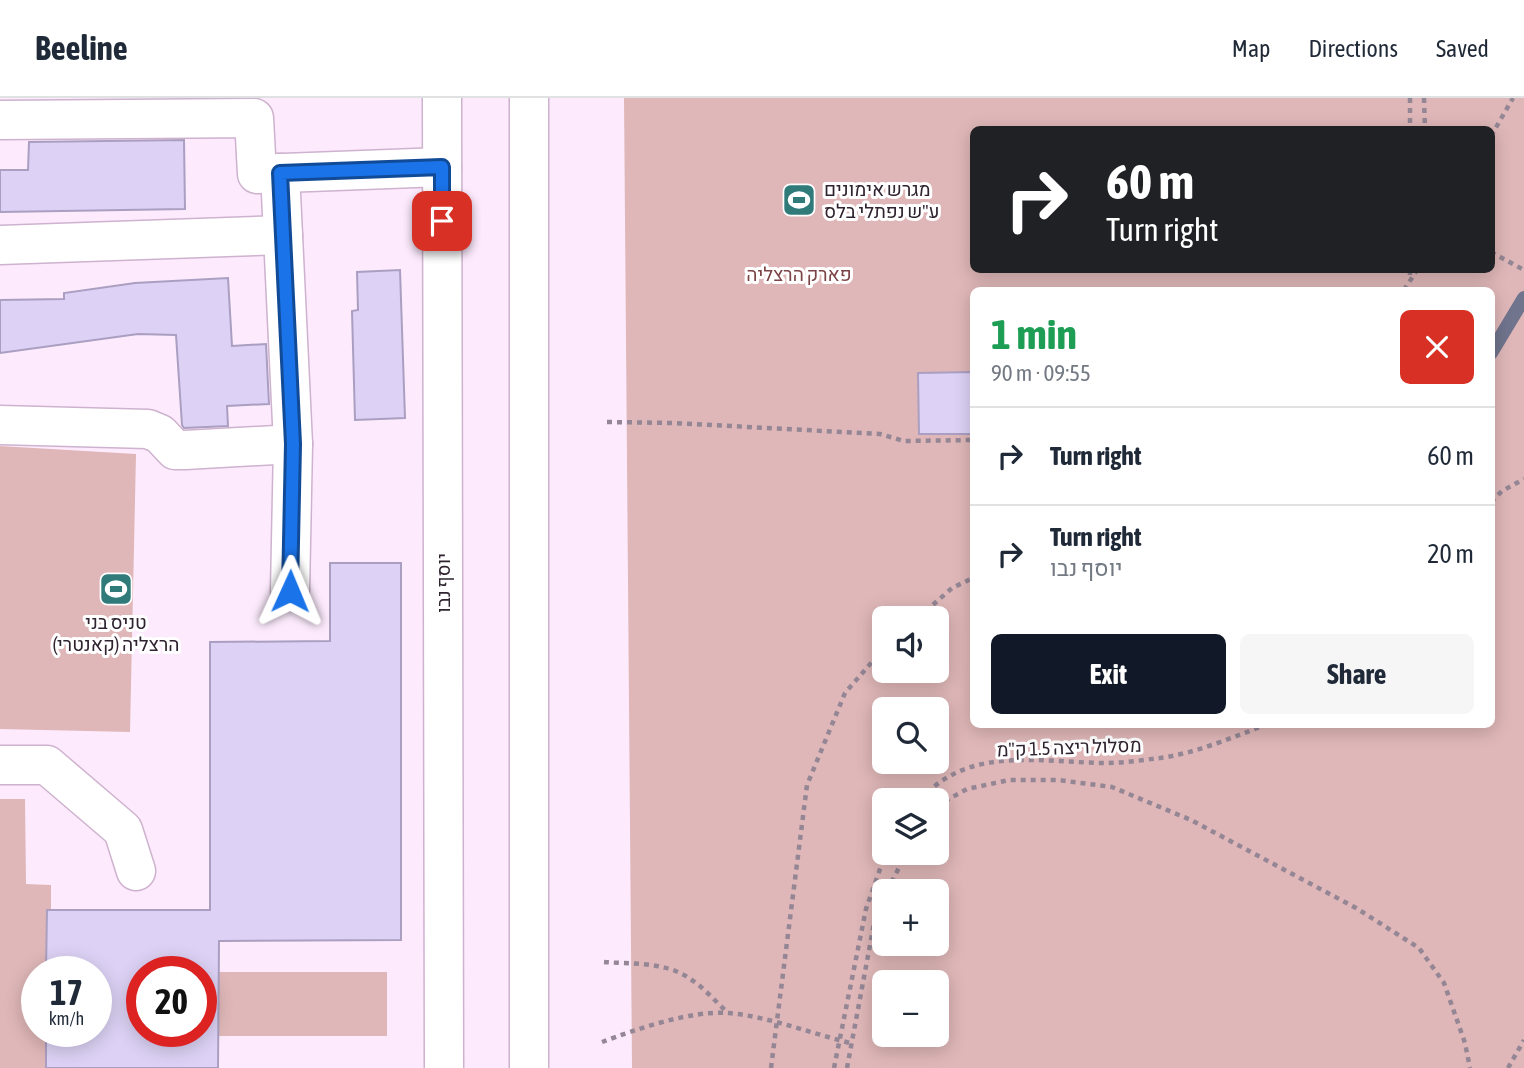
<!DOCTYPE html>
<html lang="en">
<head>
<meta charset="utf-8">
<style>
	:root { --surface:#fff; --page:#f6f6f7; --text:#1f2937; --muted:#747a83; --line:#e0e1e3; --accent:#111827 }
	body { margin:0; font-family:"Asap Condensed",Heebo,sans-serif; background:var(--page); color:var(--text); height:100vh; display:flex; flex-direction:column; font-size:26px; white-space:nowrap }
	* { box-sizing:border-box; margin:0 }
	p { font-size:23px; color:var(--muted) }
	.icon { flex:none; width:38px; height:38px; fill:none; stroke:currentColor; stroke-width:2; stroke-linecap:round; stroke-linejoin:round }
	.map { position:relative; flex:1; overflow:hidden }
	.side { position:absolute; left:970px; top:189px; width:525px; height:441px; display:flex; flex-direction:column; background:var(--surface); border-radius:10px; box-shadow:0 4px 18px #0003 }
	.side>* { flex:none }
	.top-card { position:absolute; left:970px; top:28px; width:525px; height:147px; border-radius:10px; box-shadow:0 4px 18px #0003; background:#202124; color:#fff; overflow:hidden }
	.fabs { position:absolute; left:872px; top:508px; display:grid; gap:14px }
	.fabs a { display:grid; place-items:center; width:77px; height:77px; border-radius:10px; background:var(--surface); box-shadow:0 4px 18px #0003; font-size:35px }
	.speed { position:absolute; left:21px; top:858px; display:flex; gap:14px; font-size:35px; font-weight:700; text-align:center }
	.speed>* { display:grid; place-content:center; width:91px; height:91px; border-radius:50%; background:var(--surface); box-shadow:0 4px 18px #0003; line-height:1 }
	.speed small { font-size:18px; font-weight:400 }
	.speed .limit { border:10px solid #d22; background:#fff; color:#111 }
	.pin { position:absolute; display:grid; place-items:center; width:60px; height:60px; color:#fff; margin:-30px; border-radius:14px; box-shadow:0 4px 10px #0006 }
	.me { position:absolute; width:77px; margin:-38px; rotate:1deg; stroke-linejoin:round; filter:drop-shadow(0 0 5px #0008) }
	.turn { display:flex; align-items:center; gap:24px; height:147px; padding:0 21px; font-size:32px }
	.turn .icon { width:91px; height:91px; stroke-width:2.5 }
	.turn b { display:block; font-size:49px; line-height:60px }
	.round { display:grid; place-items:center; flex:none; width:74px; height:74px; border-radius:10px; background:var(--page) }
	.headline { display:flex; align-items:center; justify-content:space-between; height:119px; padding:0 21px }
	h1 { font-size:42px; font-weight:700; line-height:52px; color:#1e9e55 }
	.button { display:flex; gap:14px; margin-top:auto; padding:14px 21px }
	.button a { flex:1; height:80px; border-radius:10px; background:var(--accent); color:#fff; font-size:28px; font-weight:700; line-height:80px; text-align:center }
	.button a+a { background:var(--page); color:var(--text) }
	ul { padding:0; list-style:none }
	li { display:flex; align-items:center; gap:21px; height:98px; padding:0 21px; border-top:2px solid var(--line) }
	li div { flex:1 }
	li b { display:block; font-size:26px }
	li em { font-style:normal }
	header { display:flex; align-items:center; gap:42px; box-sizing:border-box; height:98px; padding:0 35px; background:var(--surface); border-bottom:2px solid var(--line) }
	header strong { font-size:33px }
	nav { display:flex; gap:38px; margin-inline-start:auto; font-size:24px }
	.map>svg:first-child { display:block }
	.green { fill:#dfb7b8; fill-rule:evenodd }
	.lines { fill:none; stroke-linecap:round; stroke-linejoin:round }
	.stream { stroke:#70748d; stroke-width:14 }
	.building { fill:#ddd2f5; stroke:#aa9fc1; stroke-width:2; fill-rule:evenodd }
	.minor-casing { stroke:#ceb2ce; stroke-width:41 }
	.path { stroke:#948694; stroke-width:4.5; stroke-dasharray:5 5; stroke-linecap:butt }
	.minor { stroke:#fff; stroke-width:38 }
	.route-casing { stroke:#114b97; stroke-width:18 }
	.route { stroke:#1a73e8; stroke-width:12 }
	.labels { text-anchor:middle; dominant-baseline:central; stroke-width:6; stroke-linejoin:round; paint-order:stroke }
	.poi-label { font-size:19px; fill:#2e232e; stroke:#fff; text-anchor:start }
	.park-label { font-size:19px; fill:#7d4447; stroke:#fff }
	.street-label { font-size:19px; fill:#2e232e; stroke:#fff }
</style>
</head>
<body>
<header>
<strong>Beeline</strong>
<nav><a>Map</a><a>Directions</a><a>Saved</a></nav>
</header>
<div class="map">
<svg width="1524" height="970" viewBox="0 0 1524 970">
	<rect width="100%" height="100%" fill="#fdebfd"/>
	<g class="green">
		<path d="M624,0H1524V970H632ZM973,32H1491V172H973ZM973,192H1491V626H973ZM884,520H936V572H884ZM884,611H936V663H884ZM884,702H936V754H884ZM884,793H936V845H884ZM884,884H936V936H884Z"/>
		<polygon points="0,348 136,356 130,634 0,631"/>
		<path d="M0,701H25L26,786L51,787V812H220L219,874H387V938H219L218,970H0ZM37,873H96V933H37ZM142,873H201V933H142Z"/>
	</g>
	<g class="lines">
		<polyline class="stream" points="1491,255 1524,200"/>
	</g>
	<g class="building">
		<polygon points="184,42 185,111 0,114 0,72 28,72 29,44"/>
		<polygon points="400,172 405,320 355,322 352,213 358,212 357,174"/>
		<polygon points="228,180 232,248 266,246 269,306 227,308 228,328 184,330 182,327 176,237 138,236 0,255 0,202 64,201 64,195 135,185"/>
		<polygon points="973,274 973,336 919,336 918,275"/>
		<path d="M330,465H401V842L219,843L218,970H46V933H96V873H46L47,812H210V544L330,543ZM142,873H201V933H142Z"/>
	</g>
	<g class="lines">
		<defs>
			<g id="minor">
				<polyline points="442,0 444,970"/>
				<polyline points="529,0 529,970"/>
				<polyline points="0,22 254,20 257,76 442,69"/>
				<polyline points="280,75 293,346 290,493"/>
				<polyline points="0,147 283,137"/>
				<polyline points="0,327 148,331 160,336 175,352 185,352 293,346"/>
				<polyline points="0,667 47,667 123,732 136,773"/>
			</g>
		</defs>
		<use href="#minor" class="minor-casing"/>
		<g class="path">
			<polyline points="1410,0 1410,32"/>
			<polyline points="1424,0 1425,32"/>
			<polyline points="1491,38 1513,0"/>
			<polyline points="1491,154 1524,172"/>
			<polyline points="1410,172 1410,182"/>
			<polyline points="1404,192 1417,172"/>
			<polyline points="607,324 674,325 880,336 904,343 973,342"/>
			<polyline points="1491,404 1502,393 1524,381"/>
			<polyline points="918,520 952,490 973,480"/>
			<path d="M920,702C970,646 1041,665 1107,665C1124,665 1143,662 1160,660C1197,655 1233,639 1268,626"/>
			<polyline points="936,708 967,691 1009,682 1058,682 1112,689 1191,722 1356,810 1419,850 1444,885 1465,945 1470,970"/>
			<polyline points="887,793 907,754"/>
			<path d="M604,864C628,866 657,864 680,875C698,883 713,901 727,914"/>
			<path d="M602,944C637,931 691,912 729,915C770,919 810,935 850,945"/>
			<polyline points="771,970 807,687 845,595 884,550"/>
			<polyline points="834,970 866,811 886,754"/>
			<polyline points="847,970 876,815 884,800"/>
			<polyline points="1508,970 1524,942"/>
		</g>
		<use href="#minor" class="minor"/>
	</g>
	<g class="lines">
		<defs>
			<polyline id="route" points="290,493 293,346 280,75 442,69 442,123"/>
		</defs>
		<use href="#route" class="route-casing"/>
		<use href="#route" class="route"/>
	</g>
	<defs>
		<symbol id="stadium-square" viewBox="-11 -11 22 22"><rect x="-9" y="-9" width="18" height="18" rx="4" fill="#307a7a" stroke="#fff"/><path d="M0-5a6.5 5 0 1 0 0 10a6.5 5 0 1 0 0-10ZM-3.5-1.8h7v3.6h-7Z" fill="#fff"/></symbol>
	</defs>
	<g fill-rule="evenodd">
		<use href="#stadium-square" x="780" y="83" width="38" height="38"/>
		<use href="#stadium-square" x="97" y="472" width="38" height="38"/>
	</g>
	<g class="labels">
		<g class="poi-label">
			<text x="824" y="91">מגרש אימונים<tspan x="824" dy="22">ע"ש נפתלי בלס</tspan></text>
			<text x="116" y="524" text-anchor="middle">טניס בני<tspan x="116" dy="22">הרצליה (קאנטרי)</tspan></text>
		</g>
		<g class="park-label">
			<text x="799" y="176">פארק הרצליה</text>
		</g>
		<g class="street-label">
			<text transform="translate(443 485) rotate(-90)">יוסף נבו</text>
			<text transform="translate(1069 649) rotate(-2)">מסלול ריצה 1.5 ק"מ</text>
		</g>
	</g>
</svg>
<div class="fabs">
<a><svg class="icon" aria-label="sound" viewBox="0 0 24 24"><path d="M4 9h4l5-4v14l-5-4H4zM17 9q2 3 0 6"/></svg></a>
<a><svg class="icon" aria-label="search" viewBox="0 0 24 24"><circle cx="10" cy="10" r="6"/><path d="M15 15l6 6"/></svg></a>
<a><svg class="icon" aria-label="layers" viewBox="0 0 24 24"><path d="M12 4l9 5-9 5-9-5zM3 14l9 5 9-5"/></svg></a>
<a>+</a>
<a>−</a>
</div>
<div class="speed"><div>17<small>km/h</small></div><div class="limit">20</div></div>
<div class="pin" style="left:442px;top:123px;background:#d93025"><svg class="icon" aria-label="arrive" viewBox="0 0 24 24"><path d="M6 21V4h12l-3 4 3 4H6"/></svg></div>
<svg class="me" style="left:290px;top:493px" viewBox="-20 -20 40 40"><path d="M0-17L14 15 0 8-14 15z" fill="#1a73e8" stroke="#fff" stroke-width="4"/></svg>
<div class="top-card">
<div class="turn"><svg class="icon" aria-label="right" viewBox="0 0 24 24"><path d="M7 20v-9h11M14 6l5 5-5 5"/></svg><div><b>60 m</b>Turn right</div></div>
</div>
<section class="side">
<div class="headline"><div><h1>1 min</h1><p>90 m · 09:55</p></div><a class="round" style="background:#d93025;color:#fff"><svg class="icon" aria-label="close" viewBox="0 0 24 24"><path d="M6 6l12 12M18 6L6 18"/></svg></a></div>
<ul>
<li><svg class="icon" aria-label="right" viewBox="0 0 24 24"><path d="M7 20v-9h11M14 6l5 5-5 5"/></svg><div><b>Turn right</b></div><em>60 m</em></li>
<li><svg class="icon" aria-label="right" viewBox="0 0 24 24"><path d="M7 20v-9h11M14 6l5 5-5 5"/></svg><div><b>Turn right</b><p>יוסף נבו</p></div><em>20 m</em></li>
</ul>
<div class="button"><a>Exit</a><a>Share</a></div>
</section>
</div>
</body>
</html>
